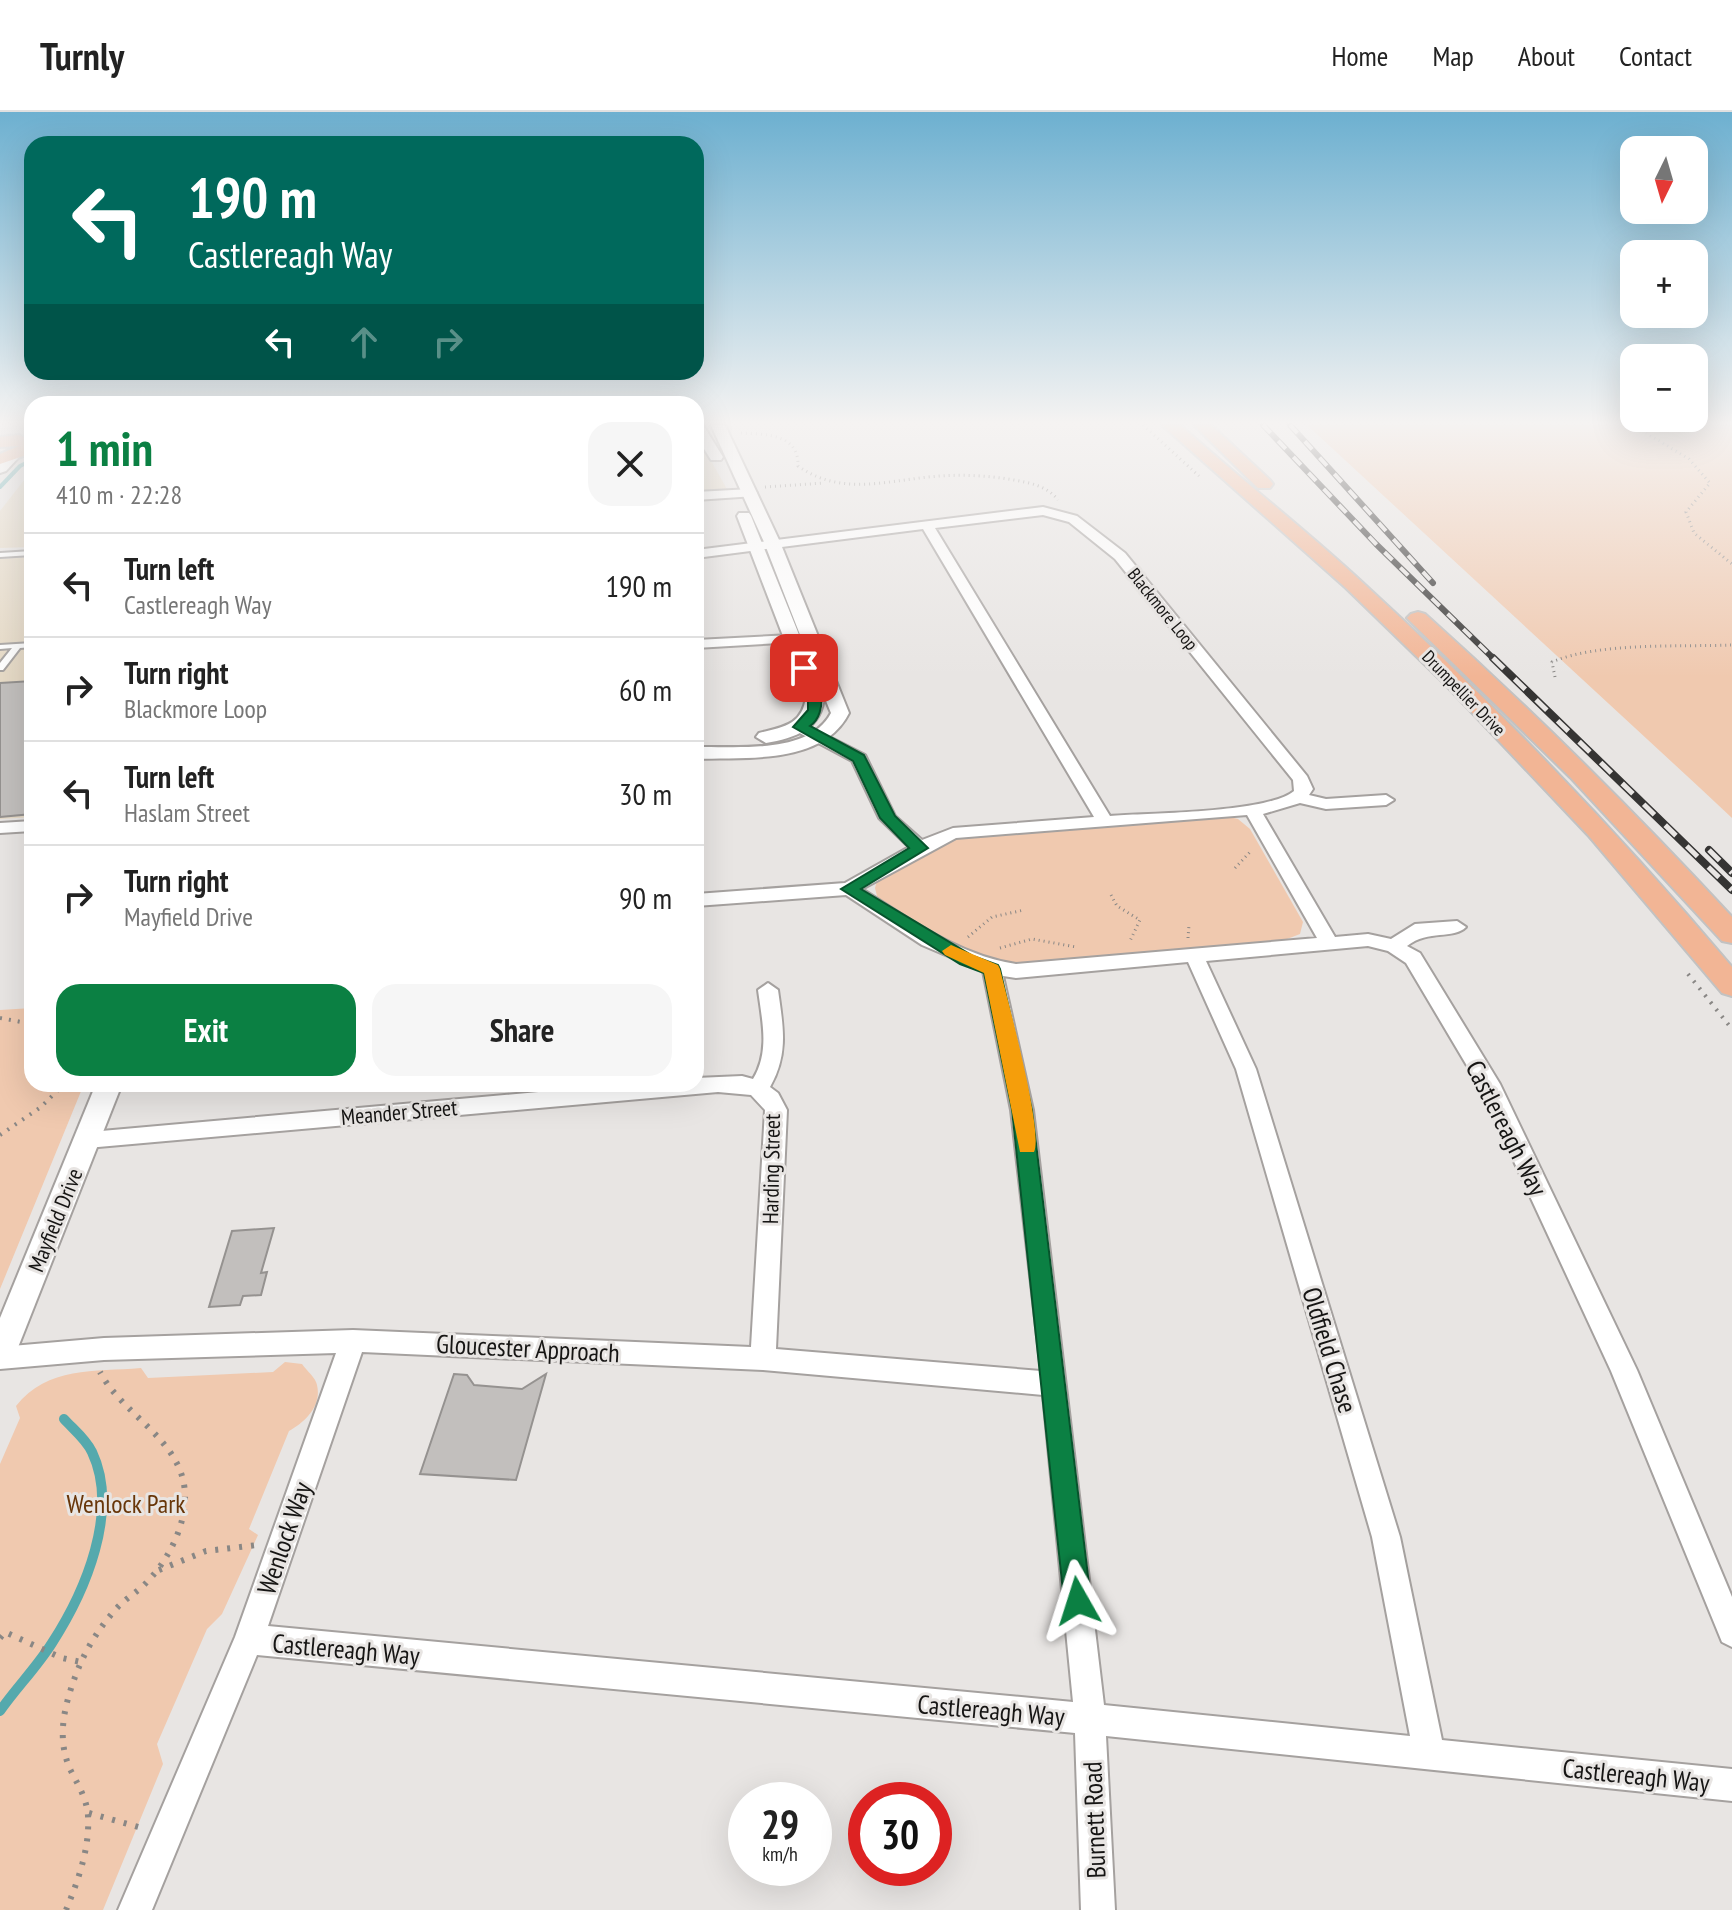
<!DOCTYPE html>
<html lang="en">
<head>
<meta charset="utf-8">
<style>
	:root { --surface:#fff; --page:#f6f6f6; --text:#222; --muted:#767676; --line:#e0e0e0; --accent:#0b8043 }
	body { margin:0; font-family:"PT Sans Narrow",sans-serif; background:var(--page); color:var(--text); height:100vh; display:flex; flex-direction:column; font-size:30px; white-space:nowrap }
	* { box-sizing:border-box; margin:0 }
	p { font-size:26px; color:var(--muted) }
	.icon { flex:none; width:44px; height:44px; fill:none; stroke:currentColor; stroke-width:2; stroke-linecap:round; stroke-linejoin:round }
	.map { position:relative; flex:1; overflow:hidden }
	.side { position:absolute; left:24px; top:284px; width:680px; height:696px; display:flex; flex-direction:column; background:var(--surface); border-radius:24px; box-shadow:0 8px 32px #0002 }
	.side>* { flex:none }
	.guide { position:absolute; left:24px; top:24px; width:680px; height:244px; border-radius:24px; box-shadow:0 8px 32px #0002; background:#00695c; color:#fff; overflow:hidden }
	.needle { width:52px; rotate:185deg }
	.tools { position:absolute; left:1620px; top:24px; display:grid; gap:16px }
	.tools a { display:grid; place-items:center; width:88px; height:88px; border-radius:16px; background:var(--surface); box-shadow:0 8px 32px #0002; font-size:40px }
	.speed { position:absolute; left:728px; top:1670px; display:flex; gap:16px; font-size:40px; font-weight:700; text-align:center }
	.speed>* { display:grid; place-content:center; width:104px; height:104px; border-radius:50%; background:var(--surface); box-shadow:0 8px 32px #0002; line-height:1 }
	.speed small { font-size:20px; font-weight:400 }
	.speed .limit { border:12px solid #d22; background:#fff; color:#111 }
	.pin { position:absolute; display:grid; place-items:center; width:68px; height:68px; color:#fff; margin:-34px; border-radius:16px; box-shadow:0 4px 12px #0006 }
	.me { position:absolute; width:88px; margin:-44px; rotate:354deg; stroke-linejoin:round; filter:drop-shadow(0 0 6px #0008) }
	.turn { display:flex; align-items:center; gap:28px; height:168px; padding:0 32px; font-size:36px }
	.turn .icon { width:104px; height:104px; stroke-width:2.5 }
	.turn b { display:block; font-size:56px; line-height:68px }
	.lanes { display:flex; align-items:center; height:76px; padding:0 32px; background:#0003; justify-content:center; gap:40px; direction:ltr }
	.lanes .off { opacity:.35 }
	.round { display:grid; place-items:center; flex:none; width:84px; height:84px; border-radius:24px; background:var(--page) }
	.headline { display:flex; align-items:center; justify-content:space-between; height:136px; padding:0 32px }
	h1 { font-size:48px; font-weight:800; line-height:60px; color:var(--accent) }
	.action { display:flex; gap:16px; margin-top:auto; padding:16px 32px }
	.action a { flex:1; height:92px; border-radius:24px; background:var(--accent); color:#fff; font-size:32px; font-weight:800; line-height:92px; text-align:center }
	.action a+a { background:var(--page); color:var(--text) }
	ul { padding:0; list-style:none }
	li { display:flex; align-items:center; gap:24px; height:104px; padding:0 32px; border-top:2px solid var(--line) }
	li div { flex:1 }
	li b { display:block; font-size:30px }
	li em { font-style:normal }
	header { display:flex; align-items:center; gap:48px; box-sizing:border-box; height:112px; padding:0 40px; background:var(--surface); border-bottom:2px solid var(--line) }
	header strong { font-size:38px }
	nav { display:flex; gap:44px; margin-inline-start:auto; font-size:28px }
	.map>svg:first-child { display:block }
	.commercial { fill:#e6dac6 }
	.green { fill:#f0c9af }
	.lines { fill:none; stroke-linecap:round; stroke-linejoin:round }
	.stream-far1 { stroke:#55a9ad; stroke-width:4 }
	.stream { stroke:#55a9ad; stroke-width:10 }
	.building { fill:#c2bfbd; stroke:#959290; stroke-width:2 }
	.service-casing { stroke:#a5a19f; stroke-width:4 }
	.minor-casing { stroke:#a5a19f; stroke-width:4 }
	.tertiary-casing { stroke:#a5a19f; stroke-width:4 }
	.secondary-casing { stroke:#a5a19f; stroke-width:4 }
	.primary-casing { stroke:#c2c2c2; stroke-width:4 }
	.path-far2 { stroke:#898785; stroke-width:3; stroke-dasharray:1 4; stroke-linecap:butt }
	.path-far1 { stroke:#898785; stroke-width:4; stroke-dasharray:2 7; stroke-linecap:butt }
	.path { stroke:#898785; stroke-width:6; stroke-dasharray:3 9; stroke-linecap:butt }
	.service { fill:#fff; fill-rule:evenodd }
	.minor { fill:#fff; fill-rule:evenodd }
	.tertiary { fill:#fff; fill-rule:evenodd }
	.secondary { fill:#fff; fill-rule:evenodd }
	.primary { fill:#f2b595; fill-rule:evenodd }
	.rail-far1-casing { stroke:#353433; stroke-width:6 }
	.rail-casing { stroke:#353433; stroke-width:8 }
	.rail-far1 { stroke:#e8e5e3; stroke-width:4; stroke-dasharray:11; stroke-linecap:butt }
	.rail { stroke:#e8e5e3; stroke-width:5; stroke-dasharray:15; stroke-linecap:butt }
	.route { fill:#0b8043; stroke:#07532c; stroke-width:2 }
	.slow { fill:#f59e0b }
	.labels { text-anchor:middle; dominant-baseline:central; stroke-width:6; stroke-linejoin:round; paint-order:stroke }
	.far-street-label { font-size:18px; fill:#161514; stroke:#e8e5e3 }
	.street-label { font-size:22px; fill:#161514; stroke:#e8e5e3 }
	.near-street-label { font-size:26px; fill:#161514; stroke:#e8e5e3 }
	.near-park-label { font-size:26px; fill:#683609; stroke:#e8e5e3 }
</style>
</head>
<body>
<header>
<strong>Turnly</strong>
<nav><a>Home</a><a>Map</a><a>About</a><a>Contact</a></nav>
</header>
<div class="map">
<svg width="1732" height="1798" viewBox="0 0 1732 1798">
	<rect width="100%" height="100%" fill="#e8e5e3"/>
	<g class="commercial">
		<polygon points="696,322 728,379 696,381"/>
		<polygon points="32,358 32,435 0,436 0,399"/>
		<polygon points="32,445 32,705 0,707 0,447"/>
	</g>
	<g class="green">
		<polygon points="1307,313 1732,313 1732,706 1700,676"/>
		<polygon points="1222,703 1238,707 1250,717 1303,810 1300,822 1282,829 1001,854 957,839 878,788 875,776 878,765 941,728 976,722"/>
		<polygon points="32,896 32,972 84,972 0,1177 0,898"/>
		<path d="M285,1250L302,1252C307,1259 316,1266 317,1273C322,1294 305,1310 289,1319L249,1417L258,1423L222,1502L207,1517L157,1632L163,1652L103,1798H0V1352L20,1306L16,1294C48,1254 94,1260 141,1256L148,1266L273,1260Z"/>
	</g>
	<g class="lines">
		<polyline class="stream-far1" points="0,375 20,354 32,348"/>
		<path class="stream" d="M0,1599C16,1576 37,1555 52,1531C85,1480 120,1399 92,1340C86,1327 73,1317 64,1307"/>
	</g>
	<g class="building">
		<polygon points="32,569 32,702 0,705 0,571"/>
		<polygon points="274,1116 261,1161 267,1160 261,1183 243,1184 240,1193 209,1195 232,1119"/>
		<polygon points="454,1262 467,1263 474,1273 522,1277 546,1262 516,1368 420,1362"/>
	</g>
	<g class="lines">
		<defs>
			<g id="service">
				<polygon points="32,439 32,443 0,445 0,441"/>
				<polygon points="32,531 32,535 20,536 3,558 0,558 0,551 12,536 0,537 0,533"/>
			</g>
			<g id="minor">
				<polygon points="751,377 757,381 755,384 696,388 696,380"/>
				<path d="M1043,395L1077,404L1125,441L1307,664L1313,677L1309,683L1326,687L1386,683L1394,688L1386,693L1326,697L1300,691L1263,702L1335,825L1368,822L1391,827L1415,812L1457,809L1466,815C1453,828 1429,817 1407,834L1420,841L1500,972L1637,1258L1732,1485V1535L1722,1530L1611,1259L1479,974L1406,851L1388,839L1368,834L1206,849L1256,957L1400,1425L1442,1628L1732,1657V1689L1106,1624L1115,1798H1081L1075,1621L257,1543L152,1798H118L235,1525L336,1241L104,1248L0,1257V1235L104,1226L353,1218L751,1235L765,998L751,983L718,980L87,1036L79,1033L76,1027L79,1021L627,972H696V966L742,964L753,967C770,939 762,909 758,878L768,871L778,878C783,914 789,942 770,975L778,981L787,998L776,1237L1041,1259L1011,998L983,859L922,833L846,783L696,794V782L845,771L909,735L879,706L852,649L794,618L792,615L800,610L865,643L895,704L922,728L953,716L1094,705L923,417L696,446V438ZM1043,403L1069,410L1115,447L1293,668L1294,679C1268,701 1149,701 1110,704L935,416ZM1247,703L1317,826L1016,852C958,843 911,808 862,777L956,726ZM1188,850L1236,957L1372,1425L1410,1624L1104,1593L1033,998L1003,864L1016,866ZM362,1240L763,1258L1043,1283L1073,1590L268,1514Z"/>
				<polygon points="810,522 817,526 815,529 696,536 696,528"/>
				<polygon points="32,709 32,719 0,721 0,711"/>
			</g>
			<g id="tertiary">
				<polygon points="696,313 703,313 723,345 721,348 711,348 696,324"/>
				<path d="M711,313H725L780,430L849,601C823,653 746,645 696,647V635C736,634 809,643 831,601L824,584C822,617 795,626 766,631L756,625L759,621C783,615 803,613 806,584L737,404L739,401H749L751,404L823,582L764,430Z"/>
				<polygon points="96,972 122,972 15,1243 11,1253 0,1256 0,1206"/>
			</g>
			<polygon id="secondary" points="11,340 19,345 6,359 0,361 0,347"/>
			<g id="primary">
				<path d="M1162,313H1180C1240,367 1304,416 1363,471C1494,591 1617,719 1732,855V884L1722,881L1588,723L1445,572L1346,476Z"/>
				<polygon points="1194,313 1211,313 1270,368 1273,372 1270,376 1258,376"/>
				<polygon points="18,323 32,328 32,341 0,352 0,342 19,334 0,335 0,325"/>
				<path d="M1418,500L1425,502C1532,598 1634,699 1732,805V831L1722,829L1570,665L1411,510L1407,506L1411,502Z"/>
			</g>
		</defs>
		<use href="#service" class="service-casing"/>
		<use href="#minor" class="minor-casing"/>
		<use href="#tertiary" class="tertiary-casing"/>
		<use href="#secondary" class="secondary-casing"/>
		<use href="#primary" class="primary-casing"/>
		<g class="path-far2">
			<polyline points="1143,313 1199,364"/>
			<polyline points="1633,313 1689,347 1710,371 1686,400 1694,421 1732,452"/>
			<path d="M741,321C766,322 799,322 798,354C839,383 882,370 928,365C957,362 986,363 1014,368C1031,371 1047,374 1058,388"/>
			<polyline points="765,375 824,371"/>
			<path d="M1555,565L1552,550C1599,530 1680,535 1732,533"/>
			<polyline points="1235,756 1250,740"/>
			<polyline points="1111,783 1117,794 1140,808 1129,831"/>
			<polyline points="968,825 992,805 1024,798"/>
			<polyline points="1188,826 1189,813"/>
			<polyline points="1000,836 1032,827 1076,835"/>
		</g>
		<g class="path-far1">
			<polyline points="1688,862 1732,917"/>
			<polyline points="0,906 32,912"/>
			<polyline points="0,1023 41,995 64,972"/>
		</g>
		<g class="path">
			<polyline points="159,1458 206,1439 257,1433"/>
			<polyline points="0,1526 5,1520 62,1546 81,1550"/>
			<polyline points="89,1701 142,1716"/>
			<path d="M66,1798C78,1769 90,1736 88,1704C87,1687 78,1673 71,1659C56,1628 64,1595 75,1565C84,1540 98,1517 116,1497C124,1488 134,1482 143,1474C167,1451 186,1415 185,1382C183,1328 123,1304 100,1260"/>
		</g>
		<use href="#service" class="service"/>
		<use href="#minor" class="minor"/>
		<use href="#tertiary" class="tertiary"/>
		<use href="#secondary" class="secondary"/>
		<use href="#primary" class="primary"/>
		<defs>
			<g id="rail-far1">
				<polyline points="1263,313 1376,432 1495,548"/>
				<polyline points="1290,313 1433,471"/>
			</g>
			<g id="rail">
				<polyline points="1493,546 1732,778"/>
				<polyline points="1709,738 1732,761"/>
			</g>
		</defs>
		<use href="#rail-far1" class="rail-far1-casing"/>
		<use href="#rail" class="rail-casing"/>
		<use href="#rail-far1" class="rail-far1"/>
		<use href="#rail" class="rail"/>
	</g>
	<linearGradient id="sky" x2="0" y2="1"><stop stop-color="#6db0d0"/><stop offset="0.55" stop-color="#f5f3f2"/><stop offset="1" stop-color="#f5f3f2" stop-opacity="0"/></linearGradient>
	<rect width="1732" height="565" fill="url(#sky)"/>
	<path class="route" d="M804,552C823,561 829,601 810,614L864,643L895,704L928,736L861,777L973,844L998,853L1000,857L1032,998L1091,1489L1087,1498L1078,1502L1068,1498L1064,1489L1012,998L984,861L960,852L841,777L909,736L880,706L853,649L793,615L808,598V584L797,556Z"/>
	<path class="slow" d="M951,833L998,853L1000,857C1007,886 1044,1021 1034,1040H1020L984,861L945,843L942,839Z"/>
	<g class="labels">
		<g class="far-street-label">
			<text transform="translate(1163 497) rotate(51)">Blackmore Loop</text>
			<text transform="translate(1464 581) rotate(46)">Drumpellier Drive</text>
		</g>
		<g class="street-label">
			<text transform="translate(399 1000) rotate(-5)">Meander Street</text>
			<text transform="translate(771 1057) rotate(-89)">Harding Street</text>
			<text transform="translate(55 1108) rotate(-68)">Mayfield Drive</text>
		</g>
		<g class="near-street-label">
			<text transform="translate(1507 1016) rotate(63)">Castlereagh Way</text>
			<text transform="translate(528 1236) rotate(3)">Gloucester Approach</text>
			<text transform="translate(1330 1238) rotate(73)">Oldfield Chase</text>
			<text transform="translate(284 1426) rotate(-71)">Wenlock Way</text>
			<text transform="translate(346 1537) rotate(5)">Castlereagh Way</text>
			<text transform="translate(991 1598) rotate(5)">Castlereagh Way</text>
			<text transform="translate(1636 1663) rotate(6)">Castlereagh Way</text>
			<text transform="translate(1094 1708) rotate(-92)">Burnett Road</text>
		</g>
		<g class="near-park-label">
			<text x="126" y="1391">Wenlock Park</text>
		</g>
	</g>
</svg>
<div class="tools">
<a><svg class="needle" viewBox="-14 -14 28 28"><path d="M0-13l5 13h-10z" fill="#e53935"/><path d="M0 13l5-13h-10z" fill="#767676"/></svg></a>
<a>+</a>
<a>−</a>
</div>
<div class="speed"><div>29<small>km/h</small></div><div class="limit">30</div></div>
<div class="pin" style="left:804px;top:556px;background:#d93025"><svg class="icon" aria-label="arrive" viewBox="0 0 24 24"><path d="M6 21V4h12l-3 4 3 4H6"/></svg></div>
<svg class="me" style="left:1078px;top:1489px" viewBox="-20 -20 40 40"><path d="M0-17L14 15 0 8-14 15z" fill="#0b8043" stroke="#fff" stroke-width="4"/></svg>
<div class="guide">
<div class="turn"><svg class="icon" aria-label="left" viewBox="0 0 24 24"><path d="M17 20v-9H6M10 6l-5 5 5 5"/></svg><div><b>190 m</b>Castlereagh Way</div></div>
<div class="lanes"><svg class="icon" aria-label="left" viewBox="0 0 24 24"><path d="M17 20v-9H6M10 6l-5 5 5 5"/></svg><svg class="icon off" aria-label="ahead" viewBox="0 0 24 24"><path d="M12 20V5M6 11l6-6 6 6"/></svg><svg class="icon off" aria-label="right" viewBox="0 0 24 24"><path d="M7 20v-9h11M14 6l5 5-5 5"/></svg></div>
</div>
<section class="side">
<div class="headline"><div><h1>1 min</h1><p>410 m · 22:28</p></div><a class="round"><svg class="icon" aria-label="close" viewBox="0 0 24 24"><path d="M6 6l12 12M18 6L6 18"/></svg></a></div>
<ul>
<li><svg class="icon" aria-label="left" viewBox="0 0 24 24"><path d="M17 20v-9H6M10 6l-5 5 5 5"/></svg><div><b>Turn left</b><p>Castlereagh Way</p></div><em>190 m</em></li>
<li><svg class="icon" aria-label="right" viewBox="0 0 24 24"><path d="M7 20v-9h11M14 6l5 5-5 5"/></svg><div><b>Turn right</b><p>Blackmore Loop</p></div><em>60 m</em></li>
<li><svg class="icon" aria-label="left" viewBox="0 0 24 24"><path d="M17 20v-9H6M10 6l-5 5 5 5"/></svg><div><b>Turn left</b><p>Haslam Street</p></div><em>30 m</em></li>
<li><svg class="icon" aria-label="right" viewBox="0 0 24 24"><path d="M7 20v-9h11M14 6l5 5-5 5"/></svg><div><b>Turn right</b><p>Mayfield Drive</p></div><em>90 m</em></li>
</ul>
<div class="action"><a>Exit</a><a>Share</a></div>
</section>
</div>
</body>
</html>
